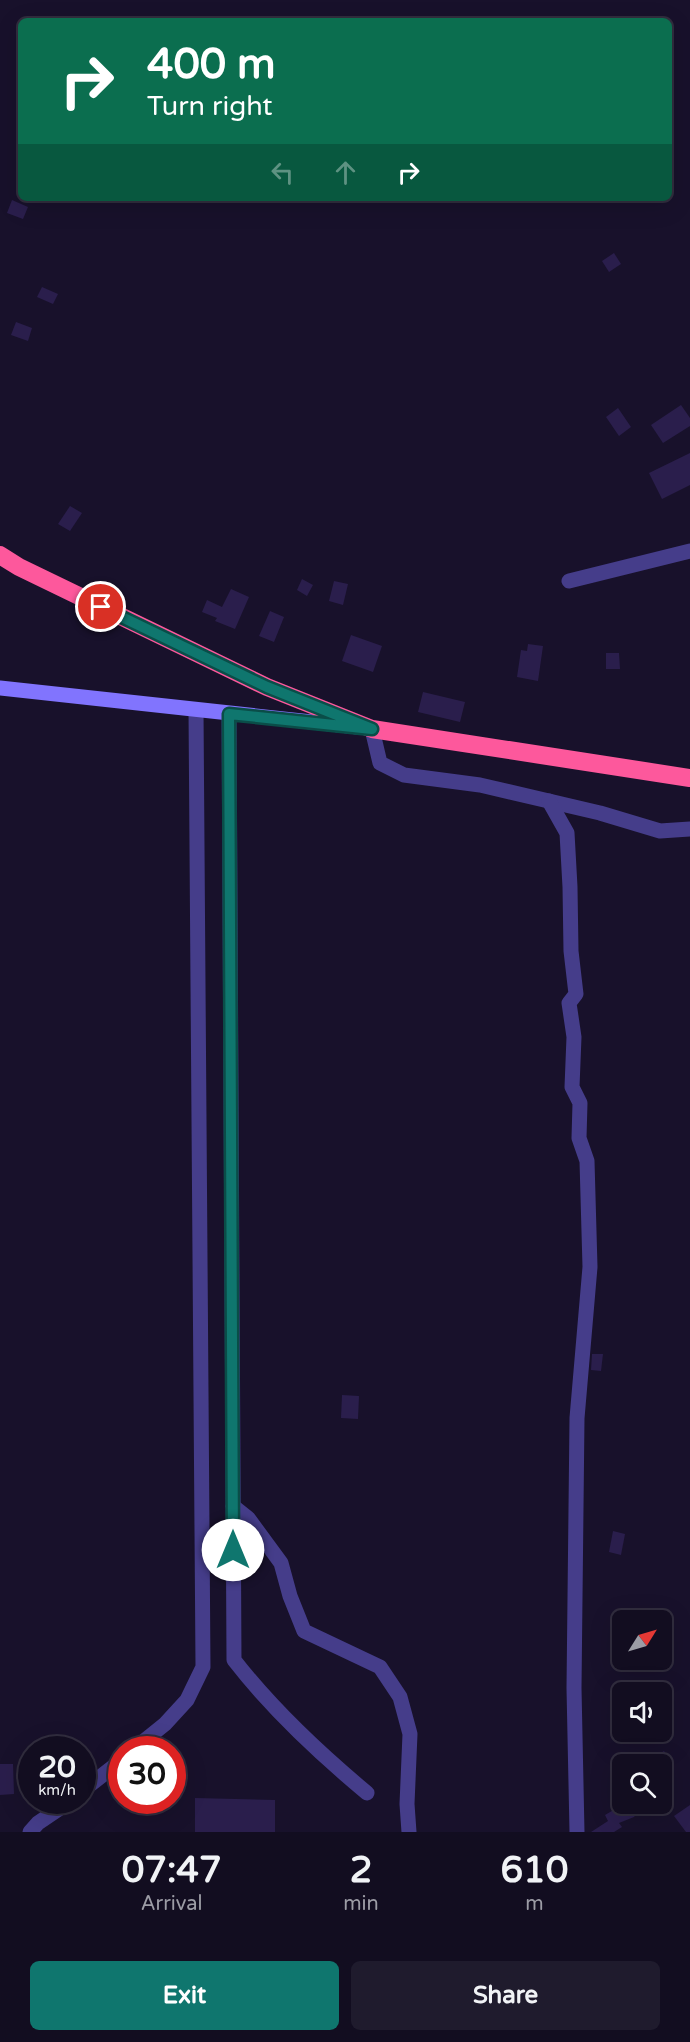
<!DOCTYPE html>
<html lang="en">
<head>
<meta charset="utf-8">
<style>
	:root { --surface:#120d20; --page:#1f1b2d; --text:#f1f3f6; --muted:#9c9ca5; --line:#312d3e; --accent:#0f766e }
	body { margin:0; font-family:"Varela Round",sans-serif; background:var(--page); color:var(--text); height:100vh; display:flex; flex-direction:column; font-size:22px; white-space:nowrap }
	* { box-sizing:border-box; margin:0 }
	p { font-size:20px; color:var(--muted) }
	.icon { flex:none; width:33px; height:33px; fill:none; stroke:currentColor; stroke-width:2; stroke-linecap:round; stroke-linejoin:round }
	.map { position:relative; height:1832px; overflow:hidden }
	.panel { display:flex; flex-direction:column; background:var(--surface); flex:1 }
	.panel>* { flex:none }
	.banner { position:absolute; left:18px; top:18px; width:654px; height:183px; border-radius:9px; box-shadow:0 6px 24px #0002,0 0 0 2px var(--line); background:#0b6e4f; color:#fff; overflow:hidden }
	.needle { width:39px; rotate:53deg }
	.tools { position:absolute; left:612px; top:1610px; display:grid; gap:12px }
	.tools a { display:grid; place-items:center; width:60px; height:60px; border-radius:9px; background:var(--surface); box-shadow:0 6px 24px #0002,0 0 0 2px var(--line); font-size:30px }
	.speed { position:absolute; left:18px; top:1736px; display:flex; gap:12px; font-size:30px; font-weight:700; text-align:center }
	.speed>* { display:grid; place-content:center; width:78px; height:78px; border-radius:50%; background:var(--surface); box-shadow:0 6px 24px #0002,0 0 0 2px var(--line); line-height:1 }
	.speed small { font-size:15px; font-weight:400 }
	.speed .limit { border:9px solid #d22; background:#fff; color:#111 }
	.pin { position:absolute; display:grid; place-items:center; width:51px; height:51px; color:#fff; margin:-26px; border:3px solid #fff; border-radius:50%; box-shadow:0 2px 6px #0007 }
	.me { position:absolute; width:66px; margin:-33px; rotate:0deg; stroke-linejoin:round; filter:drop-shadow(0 0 4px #0008) }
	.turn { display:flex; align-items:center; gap:21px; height:126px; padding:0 30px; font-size:27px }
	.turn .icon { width:78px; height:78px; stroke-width:2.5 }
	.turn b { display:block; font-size:42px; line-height:51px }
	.lanes { display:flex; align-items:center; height:57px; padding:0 30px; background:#0003; justify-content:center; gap:30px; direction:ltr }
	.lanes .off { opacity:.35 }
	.eta { display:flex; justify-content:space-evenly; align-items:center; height:102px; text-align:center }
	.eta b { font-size:36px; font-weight:800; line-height:42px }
	.button { display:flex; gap:12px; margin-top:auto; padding:12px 30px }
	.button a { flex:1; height:69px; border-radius:9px; background:var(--accent); color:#fff; font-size:24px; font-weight:800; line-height:69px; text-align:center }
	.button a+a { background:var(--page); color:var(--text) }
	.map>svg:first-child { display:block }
	.building { fill:#2a1e4c }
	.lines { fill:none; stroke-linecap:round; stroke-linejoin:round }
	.street { stroke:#453d8a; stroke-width:15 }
	.secondary { stroke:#8174fe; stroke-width:15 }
	.highway { stroke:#fd589c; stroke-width:18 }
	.route-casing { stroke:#0a4d48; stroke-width:15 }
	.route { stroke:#0f766e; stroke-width:10 }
</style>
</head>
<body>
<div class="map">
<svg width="690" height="1832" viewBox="0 0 690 1832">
	<rect width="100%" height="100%" fill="#18112b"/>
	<g class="building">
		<polygon points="12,200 28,207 23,219 7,213"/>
		<polygon points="614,253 621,264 609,272 602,261"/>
		<polygon points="42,287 58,294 53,304 37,297"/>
		<polygon points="16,322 32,328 28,341 11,335"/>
		<polygon points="681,405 690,418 690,426 663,443 651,425"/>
		<polygon points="618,408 631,427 619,436 606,417"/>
		<polygon points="690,453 690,485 662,499 649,473"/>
		<polygon points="70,506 82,513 70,531 58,524"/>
		<polygon points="302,579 313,585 307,596 297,590"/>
		<polygon points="334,581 348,584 343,605 329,601"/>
		<polygon points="231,589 249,597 235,629 215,621 217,618 202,612 207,600 222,607"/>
		<polygon points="270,611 284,617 274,642 259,636"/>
		<polygon points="351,635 382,646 373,672 342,661"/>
		<polygon points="528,644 543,646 538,681 517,677 521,650 527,651"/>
		<polygon points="606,653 619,653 620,669 606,669"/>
		<polygon points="423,692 465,702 460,722 418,712"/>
		<polygon points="592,1354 603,1354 601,1371 591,1370"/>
		<polygon points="342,1395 359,1396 358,1419 341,1418"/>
		<polygon points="613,1531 625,1534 621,1555 609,1552"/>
		<polygon points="664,1751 672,1764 642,1764"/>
		<polygon points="0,1764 13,1764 14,1794 0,1795"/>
		<polygon points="195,1798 275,1800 275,1832 195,1832"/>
		<polygon points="619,1803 640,1803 638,1812 634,1817 619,1823 622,1827 614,1832 591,1832 608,1821 605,1815 617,1808"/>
		<polygon points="690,1805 690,1832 686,1832 674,1816"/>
	</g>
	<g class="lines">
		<g class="street">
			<polyline points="569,581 690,551"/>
			<path d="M229,714L234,1660C272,1709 319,1753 367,1793"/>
			<polyline points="372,729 380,763 404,775 480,785 600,813 660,831 690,829"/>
			<polyline points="549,801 567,833 570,887 571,951 576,994 569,1003 574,1037 572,1087 580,1103 579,1138 587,1161 590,1267 577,1418 574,1688 577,1832"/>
			<polyline points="233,1506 248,1518 281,1563 290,1596 304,1631 380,1667 400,1697 410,1734 407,1804 409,1832"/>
			<polyline points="134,1749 165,1724 187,1700 203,1667 196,710"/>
			<polyline points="82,1791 122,1760"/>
			<polyline points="30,1832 38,1823 72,1800"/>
		</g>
		<polyline class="secondary" points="0,688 358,727"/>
		<polyline class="highway" points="0,555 19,567 267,687 372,729 690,778"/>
	</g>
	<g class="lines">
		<defs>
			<polyline id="route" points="101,607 267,687 372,729 229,714 233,1550"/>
		</defs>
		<use href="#route" class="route-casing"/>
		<use href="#route" class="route"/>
	</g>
</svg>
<div class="tools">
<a><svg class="needle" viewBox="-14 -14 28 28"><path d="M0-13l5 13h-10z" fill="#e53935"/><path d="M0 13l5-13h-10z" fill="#9c9ca5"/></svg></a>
<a><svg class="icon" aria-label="sound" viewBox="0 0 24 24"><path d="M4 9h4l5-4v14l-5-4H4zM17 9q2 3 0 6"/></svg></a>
<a><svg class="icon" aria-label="search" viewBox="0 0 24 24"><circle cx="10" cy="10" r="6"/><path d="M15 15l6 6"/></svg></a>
</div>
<div class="speed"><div>20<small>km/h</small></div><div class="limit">30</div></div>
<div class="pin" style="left:101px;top:607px;background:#d93025"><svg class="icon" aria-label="arrive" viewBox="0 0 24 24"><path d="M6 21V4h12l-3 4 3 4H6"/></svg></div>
<svg class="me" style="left:233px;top:1550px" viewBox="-20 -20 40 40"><circle r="19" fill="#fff"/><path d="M0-13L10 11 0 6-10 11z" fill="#0f766e"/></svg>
<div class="banner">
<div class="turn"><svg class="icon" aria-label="right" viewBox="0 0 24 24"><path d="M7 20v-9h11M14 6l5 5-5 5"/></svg><div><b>400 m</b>Turn right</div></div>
<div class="lanes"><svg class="icon off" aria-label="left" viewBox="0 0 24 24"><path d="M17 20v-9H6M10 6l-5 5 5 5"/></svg><svg class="icon off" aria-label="ahead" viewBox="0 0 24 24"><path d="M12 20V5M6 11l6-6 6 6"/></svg><svg class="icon" aria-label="right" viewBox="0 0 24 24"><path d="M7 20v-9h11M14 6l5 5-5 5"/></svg></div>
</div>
</div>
<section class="panel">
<div class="eta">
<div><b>07:47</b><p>Arrival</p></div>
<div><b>2</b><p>min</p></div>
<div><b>610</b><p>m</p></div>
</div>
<div class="button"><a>Exit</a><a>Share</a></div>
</section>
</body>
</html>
